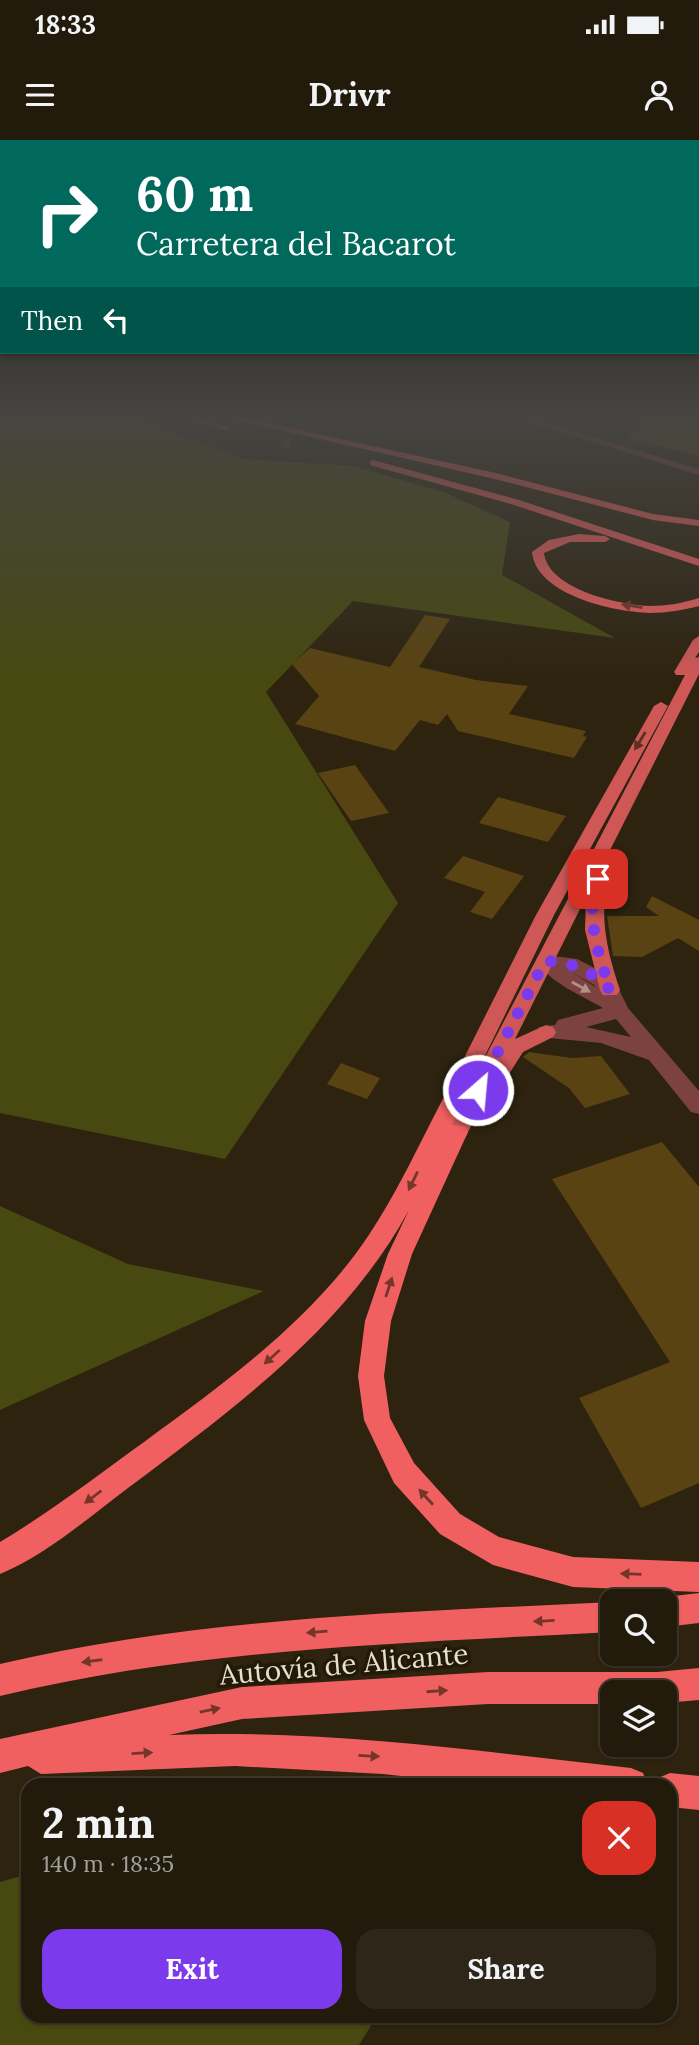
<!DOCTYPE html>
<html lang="en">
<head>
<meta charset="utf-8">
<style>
	:root { --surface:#221a0b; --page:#2e2719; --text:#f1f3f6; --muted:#a2a19d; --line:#3f382c; --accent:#7c3aed }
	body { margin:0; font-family:Lora,serif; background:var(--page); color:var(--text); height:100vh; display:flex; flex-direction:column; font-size:26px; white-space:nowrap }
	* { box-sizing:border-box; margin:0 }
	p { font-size:23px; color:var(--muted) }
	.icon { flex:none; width:38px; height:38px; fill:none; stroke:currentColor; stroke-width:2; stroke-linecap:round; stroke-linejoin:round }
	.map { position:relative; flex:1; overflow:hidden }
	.drawer { position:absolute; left:21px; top:1638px; width:656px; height:245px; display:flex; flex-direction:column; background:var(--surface); border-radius:21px; box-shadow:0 2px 5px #0004,0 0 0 2px var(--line) }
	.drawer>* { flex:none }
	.hud { position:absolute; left:0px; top:0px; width:700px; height:214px; box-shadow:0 2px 5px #0004,0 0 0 2px var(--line); background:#00695c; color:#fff; overflow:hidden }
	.fabs { position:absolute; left:600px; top:1449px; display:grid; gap:14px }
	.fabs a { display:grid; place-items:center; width:77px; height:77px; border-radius:14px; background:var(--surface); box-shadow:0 2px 5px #0004,0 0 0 2px var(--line); font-size:35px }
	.pin { position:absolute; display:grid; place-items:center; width:60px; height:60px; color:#fff; margin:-30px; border-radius:14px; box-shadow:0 4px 10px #0006 }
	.me { position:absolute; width:77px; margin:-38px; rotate:27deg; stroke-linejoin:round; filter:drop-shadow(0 0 5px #0008) }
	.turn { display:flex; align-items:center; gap:24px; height:147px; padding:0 21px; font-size:32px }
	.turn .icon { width:91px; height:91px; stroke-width:2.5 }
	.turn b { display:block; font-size:49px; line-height:60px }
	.then { display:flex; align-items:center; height:66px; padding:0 21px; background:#0003; gap:14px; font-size:26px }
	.round { display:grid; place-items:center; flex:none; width:74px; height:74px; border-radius:21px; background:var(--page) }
	.head { display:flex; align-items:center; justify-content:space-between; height:119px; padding:0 21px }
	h1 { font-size:42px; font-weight:700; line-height:52px }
	.button { display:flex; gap:14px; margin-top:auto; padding:14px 21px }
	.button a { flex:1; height:80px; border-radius:21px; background:var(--accent); color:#fff; font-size:28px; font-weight:700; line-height:80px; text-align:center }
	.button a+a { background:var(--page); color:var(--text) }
	.status { display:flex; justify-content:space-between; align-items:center; height:49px; padding:0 35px; background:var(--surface); direction:ltr }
	.status svg { height:19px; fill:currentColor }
	header { display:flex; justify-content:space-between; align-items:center; height:91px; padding:0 21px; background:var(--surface); font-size:32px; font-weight:700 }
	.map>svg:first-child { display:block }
	.green { fill:#474910 }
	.building { fill:#594312 }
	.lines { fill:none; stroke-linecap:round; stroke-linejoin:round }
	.highway-tunnel { stroke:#493f2c; stroke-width:10; stroke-dasharray:10 5; stroke-linecap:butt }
	.minor { fill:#7b423f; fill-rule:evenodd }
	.major { fill:#cf5857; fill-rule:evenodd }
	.highway { fill:#f06060; fill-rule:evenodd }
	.oneway { fill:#75362a }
	.oneway2 { fill:#5f3022 }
	.oneway3 { fill:#b09089 }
	.route { stroke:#7c3aed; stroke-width:12; stroke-dasharray:0 21.6 }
	.labels { text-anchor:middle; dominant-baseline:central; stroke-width:7; stroke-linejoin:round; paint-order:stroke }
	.near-street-label { font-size:28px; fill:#e5dfd3; stroke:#231a06 }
</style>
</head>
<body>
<div class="status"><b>18:33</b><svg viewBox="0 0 49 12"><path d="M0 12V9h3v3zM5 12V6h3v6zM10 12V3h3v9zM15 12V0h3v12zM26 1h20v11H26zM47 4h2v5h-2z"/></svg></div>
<header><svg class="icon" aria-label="menu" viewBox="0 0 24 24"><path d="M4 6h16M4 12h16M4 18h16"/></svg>Drivr<svg class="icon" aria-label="person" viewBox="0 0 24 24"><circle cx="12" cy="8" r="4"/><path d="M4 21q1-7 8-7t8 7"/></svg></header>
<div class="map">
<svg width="699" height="1905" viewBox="0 0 699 1905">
	<rect width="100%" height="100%" fill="#2d230f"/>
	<g class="green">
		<polygon points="0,274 124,274 244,319 353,326 446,353 510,382 502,435 615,498 353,461 266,552 398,763 225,1019 0,973"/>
		<polygon points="0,1066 128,1124 264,1151 0,1270"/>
		<polygon points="28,1734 28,1876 377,1876 359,1905 0,1905 0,1742"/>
	</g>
	<g class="building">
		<polygon points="650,274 699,274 699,316 628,299"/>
		<polygon points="425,475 450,479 419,527 476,540 528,546 509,574 586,591 583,596 587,597 574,618 458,591 447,574 438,585 420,580 395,611 295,584 319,556 292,524 310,508 390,527"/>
		<polygon points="355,625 389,673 351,681 318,633"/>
		<polygon points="498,657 566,676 548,702 479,683"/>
		<polygon points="463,716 524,736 492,779 470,772 485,752 444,738"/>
		<polygon points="652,756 699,780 699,811 678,798 642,817 613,816 607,776 659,776 646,767"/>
		<polygon points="529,912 572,918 601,916 630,954 585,968 569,948 523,917"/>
		<polygon points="341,923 380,938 367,959 327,944"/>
		<polygon points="662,1002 699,1047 699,1343 641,1368 579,1258 670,1222 552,1039"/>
	</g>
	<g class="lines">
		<polyline class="highway-tunnel" points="281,301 293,304"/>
		<g class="minor">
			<polygon points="503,274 517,274 699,329 699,335"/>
			<path d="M545,815L577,819L608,835L617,845L628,868L699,951V974L691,972L649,920L601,903L539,897L536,892L539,887L555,885L558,880L603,868C581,855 550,843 536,821L538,817ZM570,831L594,845L597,848ZM616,879L631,897L586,887Z"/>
		</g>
		<g class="major">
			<path d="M699,496V512L695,518L699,517V534L603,724L610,729C598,773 606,808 620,850L617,855H603L600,850L585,790L586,757L515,899L546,885L553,887L556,892L553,897L523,912L509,934L497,935L465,998L457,1000L449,998L446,992L685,535H676L674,532L693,500Z"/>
			<polygon points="661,562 668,566 554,775 475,936 472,941 465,944 458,941 455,936 536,775 654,566"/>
		</g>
		<g class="highway">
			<polygon points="171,274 186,274 231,288 227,291"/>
			<polygon points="210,274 227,274 496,333 653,374 699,380 699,386 653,380 495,339"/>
			<polygon points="373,320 519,360 699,419 699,426 511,364 370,325 370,321"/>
			<path d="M579,394L605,396L610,399L605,402H570L544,413C548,449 619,465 650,466C667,466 683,463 699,458V466C683,470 667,473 650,473C614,472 536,455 532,412L549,400Z"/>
			<path d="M465,928L472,931L475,936L452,985L465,986L468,992L412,1114L391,1181L384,1236L390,1278L414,1323L460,1374L499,1397L573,1417L699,1422V1452L573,1447L493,1425L440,1394L394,1343L364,1280L358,1236L365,1181L388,1114L409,1070C344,1189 234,1268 128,1348C88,1378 46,1415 0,1434V1402C50,1372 97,1336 144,1302C219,1247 297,1191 354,1116C397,1059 423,993 458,931Z"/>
			<polygon points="699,1453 699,1483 665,1487 665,1461 654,1461 665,1457"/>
			<path d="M612,1462V1492C408,1503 200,1508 0,1556V1524C200,1477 408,1472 612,1462Z"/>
			<path d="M699,1528V1560L665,1563V1552H612V1564H488L242,1579L169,1595C324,1589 477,1611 631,1628L643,1633L648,1645H483L383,1634L235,1626L41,1634L28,1626L0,1633V1599L242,1547L488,1532H657Z"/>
			<polygon points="670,1633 699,1636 699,1670 670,1667 670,1645 655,1645 658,1638"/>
		</g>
	</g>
	<defs><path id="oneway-solid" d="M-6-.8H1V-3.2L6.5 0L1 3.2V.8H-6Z" transform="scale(1.75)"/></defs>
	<g class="oneway">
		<use href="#oneway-solid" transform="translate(632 466) rotate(-171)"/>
		<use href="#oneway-solid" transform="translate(413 1041) rotate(116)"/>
		<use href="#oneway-solid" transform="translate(389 1147) rotate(-72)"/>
		<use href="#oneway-solid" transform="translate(272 1217) rotate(138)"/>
		<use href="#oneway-solid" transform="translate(93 1357) rotate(143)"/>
		<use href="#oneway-solid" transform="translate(426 1357) rotate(-132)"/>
		<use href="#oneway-solid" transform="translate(631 1434) rotate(-178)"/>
		<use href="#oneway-solid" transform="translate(544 1481) rotate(177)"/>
		<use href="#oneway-solid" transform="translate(317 1492) rotate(175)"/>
		<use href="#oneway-solid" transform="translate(92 1521) rotate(172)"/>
		<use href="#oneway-solid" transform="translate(437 1551) rotate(-4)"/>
		<use href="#oneway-solid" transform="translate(210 1570) rotate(-12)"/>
		<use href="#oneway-solid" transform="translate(142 1613) rotate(-3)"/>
		<use href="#oneway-solid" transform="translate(369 1616) rotate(3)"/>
	</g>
	<use class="oneway2" href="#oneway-solid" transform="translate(640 601) rotate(121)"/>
	<use class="oneway3" href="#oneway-solid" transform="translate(581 847) rotate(29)"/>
	<linearGradient id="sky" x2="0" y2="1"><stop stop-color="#191308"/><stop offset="0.51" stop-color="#464542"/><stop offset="1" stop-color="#464542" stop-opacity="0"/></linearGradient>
	<rect width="699" height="541" fill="url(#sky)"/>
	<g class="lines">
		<path class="route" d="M478,950L545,821C571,822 592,830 610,850C599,814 584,776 598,739"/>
	</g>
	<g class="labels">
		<g class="near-street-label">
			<text transform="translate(344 1524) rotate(-5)">Autovía de Alicante</text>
		</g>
	</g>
</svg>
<div class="fabs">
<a><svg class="icon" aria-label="search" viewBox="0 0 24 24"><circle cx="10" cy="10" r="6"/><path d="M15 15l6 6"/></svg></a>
<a><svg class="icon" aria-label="layers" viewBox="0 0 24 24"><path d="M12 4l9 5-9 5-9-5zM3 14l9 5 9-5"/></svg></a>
</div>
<div class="pin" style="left:598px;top:739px;background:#d93025"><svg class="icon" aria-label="arrive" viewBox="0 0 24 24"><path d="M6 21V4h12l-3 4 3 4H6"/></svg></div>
<svg class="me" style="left:478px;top:950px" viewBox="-20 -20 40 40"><circle r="17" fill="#7c3aed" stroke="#fff" stroke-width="3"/><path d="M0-11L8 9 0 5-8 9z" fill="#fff"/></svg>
<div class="hud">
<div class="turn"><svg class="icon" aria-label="right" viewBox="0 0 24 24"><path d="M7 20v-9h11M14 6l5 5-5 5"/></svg><div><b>60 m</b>Carretera del Bacarot</div></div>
<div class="then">Then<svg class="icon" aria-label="left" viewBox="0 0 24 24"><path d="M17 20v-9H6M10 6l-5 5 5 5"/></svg></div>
</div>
<section class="drawer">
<div class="head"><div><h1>2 min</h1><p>140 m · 18:35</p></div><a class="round" style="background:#d93025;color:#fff"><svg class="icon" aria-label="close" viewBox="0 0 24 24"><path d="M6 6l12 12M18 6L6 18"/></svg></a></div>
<div class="button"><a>Exit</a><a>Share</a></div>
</section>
</div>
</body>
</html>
